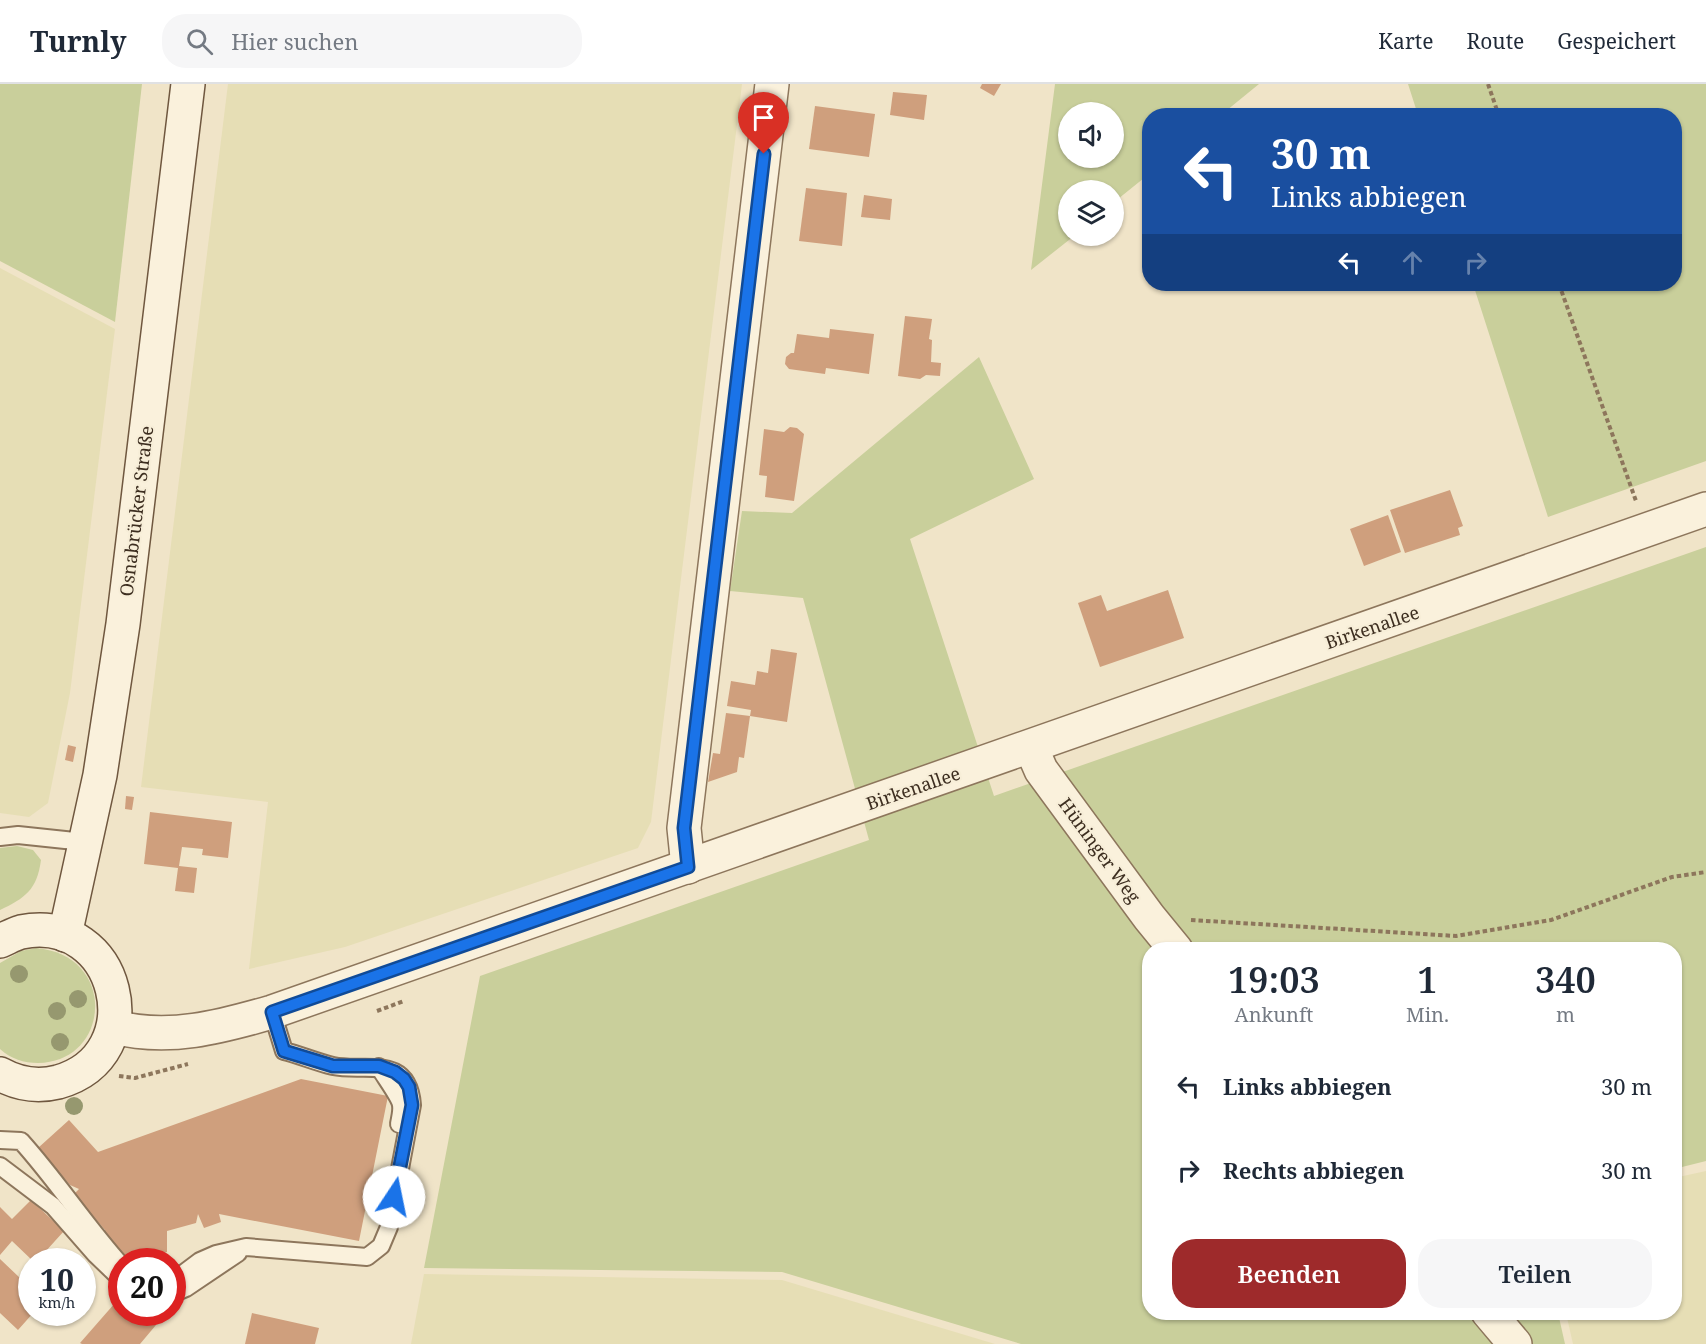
<!DOCTYPE html>
<html lang="de">
<head>
<meta charset="utf-8">
<style>
	:root { --surface:#fff; --page:#f6f6f7; --text:#1f2937; --muted:#747a83; --line:#e0e1e3; --accent:#9e2a2b }
	body { margin:0; font-family:"Noto Serif",serif; background:var(--page); color:var(--text); height:100vh; display:flex; flex-direction:column; font-size:22px; white-space:nowrap }
	* { box-sizing:border-box; margin:0 }
	p { font-size:20px; color:var(--muted) }
	.icon { flex:none; width:33px; height:33px; fill:none; stroke:currentColor; stroke-width:2; stroke-linecap:round; stroke-linejoin:round }
	.map { position:relative; flex:1; overflow:hidden }
	.details { position:absolute; left:1142px; top:858px; width:540px; height:378px; display:flex; flex-direction:column; background:var(--surface); border-radius:24px; box-shadow:0 2px 4px #0004 }
	.details>* { flex:none }
	.banner { position:absolute; left:1142px; top:24px; width:540px; height:183px; border-radius:24px; box-shadow:0 2px 4px #0004; background:#1a4fa0; color:#fff; overflow:hidden }
	.controls { position:absolute; left:1058px; top:18px; display:grid; gap:12px }
	.controls a { display:grid; place-items:center; width:66px; height:66px; border-radius:50%; background:var(--surface); box-shadow:0 2px 4px #0004; font-size:30px }
	.speed { position:absolute; left:18px; top:1164px; display:flex; gap:12px; font-size:30px; font-weight:700; text-align:center }
	.speed>* { display:grid; place-content:center; width:78px; height:78px; border-radius:50%; background:var(--surface); box-shadow:0 2px 4px #0004; line-height:1 }
	.speed small { font-size:15px; font-weight:400 }
	.speed .limit { border:9px solid #d22; background:#fff; color:#111 }
	.pin { position:absolute; display:grid; place-items:center; width:51px; height:51px; color:#fff; margin:-62px -26px; border-radius:50% 50% 50% 0; rotate:-45deg; box-shadow:0 0 6px #0007 }
	.pin .icon { rotate:45deg }
	.me { position:absolute; width:66px; margin:-33px; rotate:11deg; stroke-linejoin:round; filter:drop-shadow(0 0 4px #0008) }
	.turn { display:flex; align-items:center; gap:21px; height:126px; padding:0 30px; font-size:27px }
	.turn .icon { width:78px; height:78px; stroke-width:2.5 }
	.turn b { display:block; font-size:42px; line-height:51px }
	.lanes { display:flex; align-items:center; height:57px; padding:0 30px; background:#0003; justify-content:center; gap:30px; direction:ltr }
	.lanes .off { opacity:.35 }
	.eta { display:flex; justify-content:space-evenly; align-items:center; height:102px; text-align:center }
	.eta b { font-size:36px; font-weight:600; line-height:42px }
	.button { display:flex; gap:12px; margin-top:auto; padding:12px 30px }
	.button a { flex:1; height:69px; border-radius:24px; background:var(--accent); color:#fff; font-size:24px; font-weight:600; line-height:69px; text-align:center }
	.button a+a { background:var(--page); color:var(--text) }
	ul { padding:0; list-style:none }
	li { display:flex; align-items:center; gap:18px; height:84px; padding:0 30px }
	li div { flex:1 }
	li b { display:block; font-size:22px }
	li em { font-style:normal }
	header { display:flex; align-items:center; gap:36px; box-sizing:border-box; height:84px; padding:0 30px; background:var(--surface); border-bottom:2px solid var(--line) }
	header strong { font-size:28px }
	nav { display:flex; gap:33px; margin-inline-start:auto; font-size:21px }
	.search { width:420px; height:54px; background:var(--page); display:flex; align-items:center; gap:15px; box-sizing:border-box; padding:0 21px; border-radius:24px; color:var(--muted); font-size:22px }
	.map>svg:first-child { display:block }
	.farmland { fill:#e6deb5 }
	.green { fill:#c9cf9b; fill-rule:evenodd }
	.building { fill:#cf9f7d }
	.lines { fill:none; stroke-linecap:round; stroke-linejoin:round }
	.service-casing { stroke:#8d765c; stroke-width:20 }
	.minor-casing { stroke:#8d765c; stroke-width:36 }
	.tertiary-casing { stroke:#8d765c; stroke-width:36 }
	.secondary-casing { stroke:#6f573f; stroke-width:36 }
	.path { stroke:#8d765c; stroke-width:4; stroke-dasharray:4.5 3; stroke-linecap:butt }
	.service { stroke:#faf1dc; stroke-width:16 }
	.minor { stroke:#faf1dc; stroke-width:33 }
	.tertiary { stroke:#faf1dc; stroke-width:33 }
	.secondary { stroke:#faf1dc; stroke-width:33 }
	.tree { fill:#96986f }
	.route-casing { stroke:#114b97; stroke-width:15 }
	.route { stroke:#1a73e8; stroke-width:10 }
	.labels { text-anchor:middle; dominant-baseline:central; stroke-width:4.5; stroke-linejoin:round; paint-order:stroke }
	.street-label { font-size:18px; fill:#3d2e20; stroke:#f7eed8 }
</style>
</head>
<body>
<header>
<strong>Turnly</strong>
<div class="search"><svg class="icon" aria-label="search" viewBox="0 0 24 24"><circle cx="10" cy="10" r="6"/><path d="M15 15l6 6"/></svg>Hier suchen</div>
<nav><a>Karte</a><a>Route</a><a>Gespeichert</a></nav>
</header>
<div class="map">
<svg width="1706" height="1260" viewBox="0 0 1706 1260">
	<rect width="100%" height="100%" fill="#f0e4c8"/>
	<g class="farmland">
		<polygon points="228,0 742,0 651,738 638,764 345,863 249,885 268,718 141,703"/>
		<polygon points="0,184 115,245 70,609 48,719 29,733 0,729"/>
		<polygon points="1706,1087 1706,1260 1573,1260 1566,1229 1674,1228 1674,1094"/>
		<polygon points="424,1190 782,1196 995,1260 411,1260"/>
	</g>
	<g class="green">
		<polygon points="0,0 142,0 115,238 0,177"/>
		<path d="M1055,0H1259L1221,31L1149,32V90L1113,119V106H1068V152H1074L1031,186ZM1068,28H1113V74H1068Z"/>
		<polygon points="1408,0 1706,0 1706,377 1548,433 1473,200 1674,200 1674,32 1418,31"/>
		<polygon points="979,273 1034,395 910,455 994,712 1706,463 1706,1077 1674,1085 1674,866 1149,866 1149,1228 1558,1229 1565,1260 1021,1260 782,1188 424,1184 480,892 869,756 803,514 730,507 742,427 792,429"/>
		<path d="M17,762L33,766L41,776C37,806 25,814 0,826V764Z"/>
		<path d="M36,864C118,871 111,978 38,979C24,979 11,975 0,965V879L21,867Z"/>
	</g>
	<g class="building">
		<polygon points="982,0 1001,0 994,12 980,4"/>
		<polygon points="893,8 927,11 924,36 890,31"/>
		<polygon points="815,22 875,30 869,73 809,65"/>
		<polygon points="806,104 847,109 842,162 799,157"/>
		<polygon points="864,111 892,115 890,136 861,133"/>
		<polygon points="905,232 932,235 929,255 932,256 931,278 941,279 940,292 926,291 920,295 898,292"/>
		<polygon points="830,245 874,250 869,290 826,284 825,290 789,285 785,280 786,273 791,269 794,269 797,250 829,254"/>
		<polygon points="790,343 797,344 804,350 794,417 765,413 767,392 759,391 764,345 784,348"/>
		<polygon points="1450,406 1463,442 1458,444 1460,451 1405,469 1390,426"/>
		<polygon points="1388,431 1401,468 1364,482 1350,445"/>
		<polygon points="1168,506 1184,554 1100,583 1078,519 1101,511 1107,527"/>
		<polygon points="771,565 797,569 787,638 750,632 751,626 727,622 731,597 755,601 757,587 768,589"/>
		<polygon points="726,629 750,632 744,674 739,673 737,688 708,698 713,669 720,670"/>
		<polygon points="68,661 76,663 73,678 65,676"/>
		<polygon points="126,712 134,713 132,726 125,725"/>
		<polygon points="150,728 232,738 228,774 202,771 203,765 182,763 179,782 197,784 194,809 175,807 178,784 144,780"/>
		<polygon points="301,995 388,1012 359,1157 219,1130 221,1138 204,1144 198,1130 196,1139 167,1147 167,1168 139,1178 122,1178 97,1153 105,1146 74,1110 79,1105 70,1101 38,1064 69,1036 98,1068"/>
		<polygon points="31,1116 64,1147 36,1178 34,1178 12,1157 0,1171 0,1123 12,1135"/>
		<polygon points="0,1175 20,1194 25,1188 32,1194 32,1228 34,1228 18,1246 0,1229"/>
		<polygon points="122,1211 122,1228 142,1228 156,1241 140,1260 82,1260 80,1259"/>
		<polygon points="252,1229 319,1244 315,1260 245,1260"/>
	</g>
	<g class="lines">
		<defs>
			<g id="service">
				<polyline points="0,753 18,751 84,758"/>
				<path d="M379,983C384,992 400,1013 401,1021C402,1027 400,1034 399,1040"/>
				<path d="M0,1056L21,1057C57,1097 86,1142 122,1182"/>
				<polyline points="0,1082 53,1122 95,1170 122,1196"/>
				<path d="M172,1193L184,1189L200,1177L216,1170L246,1163L367,1173L381,1162L389,1143L412,1021C408,969 365,989 333,982C316,978 300,971 284,967L272,928"/>
				<polyline points="172,1210 186,1204 238,1169"/>
			</g>
			<g id="minor">
				<polyline points="1031,663 1041,686 1149,833 1176,866"/>
				<polyline points="688,783 684,744 772,0"/>
				<polyline points="1488,1228 1515,1260"/>
			</g>
			<path id="tertiary" d="M114,943C169,957 220,943 272,928L1706,425"/>
			<g id="secondary">
				<polyline points="65,851 100,691 123,540 188,0"/>
				<path d="M0,857C7,854 14,850 21,848C119,828 154,971 58,998C38,1003 18,1000 0,990"/>
			</g>
		</defs>
		<use href="#service" class="service-casing"/>
		<use href="#minor" class="minor-casing"/>
		<use href="#tertiary" class="tertiary-casing"/>
		<use href="#secondary" class="secondary-casing"/>
		<g class="path">
			<polyline points="1488,0 1499,32"/>
			<polyline points="1559,200 1636,417"/>
			<polyline points="1191,836 1456,852 1551,836 1672,793 1706,788"/>
			<polyline points="377,927 404,917"/>
			<polyline points="119,992 135,994 188,980"/>
		</g>
		<use href="#service" class="service"/>
		<use href="#minor" class="minor"/>
		<use href="#tertiary" class="tertiary"/>
		<use href="#secondary" class="secondary"/>
	</g>
	<g class="tree">
		<circle cx="19" cy="890" r="9"/>
		<circle cx="78" cy="915" r="9"/>
		<circle cx="57" cy="927" r="9"/>
		<circle cx="60" cy="958" r="9"/>
		<circle cx="74" cy="1022" r="9"/>
	</g>
	<g class="lines">
		<defs>
			<polyline id="route" points="394,1113 412,1021 409,1003 404,995 395,988 379,982 333,982 284,967 272,928 688,783 684,744 764,70"/>
		</defs>
		<use href="#route" class="route-casing"/>
		<use href="#route" class="route"/>
	</g>
	<g class="labels">
		<g class="street-label">
			<text transform="translate(136 427) rotate(-83)">Osnabrücker Straße</text>
			<text transform="translate(1372 543) rotate(-19)">Birkenallee</text>
			<text transform="translate(913 704) rotate(-19)">Birkenallee</text>
			<text transform="translate(1100 766) rotate(54)">Hüninger Weg</text>
		</g>
	</g>
</svg>
<div class="controls">
<a><svg class="icon" aria-label="sound" viewBox="0 0 24 24"><path d="M4 9h4l5-4v14l-5-4H4zM17 9q2 3 0 6"/></svg></a>
<a><svg class="icon" aria-label="layers" viewBox="0 0 24 24"><path d="M12 4l9 5-9 5-9-5zM3 14l9 5 9-5"/></svg></a>
</div>
<div class="speed"><div>10<small>km/h</small></div><div class="limit">20</div></div>
<div class="pin" style="left:764px;top:70px;background:#d93025"><svg class="icon" aria-label="arrive" viewBox="0 0 24 24"><path d="M6 21V4h12l-3 4 3 4H6"/></svg></div>
<svg class="me" style="left:394px;top:1113px" viewBox="-20 -20 40 40"><circle r="19" fill="#fff"/><path d="M0-13L10 11 0 6-10 11z" fill="#1a73e8"/></svg>
<div class="banner">
<div class="turn"><svg class="icon" aria-label="left" viewBox="0 0 24 24"><path d="M17 20v-9H6M10 6l-5 5 5 5"/></svg><div><b>30 m</b>Links abbiegen</div></div>
<div class="lanes"><svg class="icon" aria-label="left" viewBox="0 0 24 24"><path d="M17 20v-9H6M10 6l-5 5 5 5"/></svg><svg class="icon off" aria-label="ahead" viewBox="0 0 24 24"><path d="M12 20V5M6 11l6-6 6 6"/></svg><svg class="icon off" aria-label="right" viewBox="0 0 24 24"><path d="M7 20v-9h11M14 6l5 5-5 5"/></svg></div>
</div>
<section class="details">
<div class="eta">
<div><b>19:03</b><p>Ankunft</p></div>
<div><b>1</b><p>Min.</p></div>
<div><b>340</b><p>m</p></div>
</div>
<ul>
<li><svg class="icon" aria-label="left" viewBox="0 0 24 24"><path d="M17 20v-9H6M10 6l-5 5 5 5"/></svg><div><b>Links abbiegen</b></div><em>30 m</em></li>
<li><svg class="icon" aria-label="right" viewBox="0 0 24 24"><path d="M7 20v-9h11M14 6l5 5-5 5"/></svg><div><b>Rechts abbiegen</b></div><em>30 m</em></li>
</ul>
<div class="button"><a>Beenden</a><a>Teilen</a></div>
</section>
</div>
</body>
</html>
